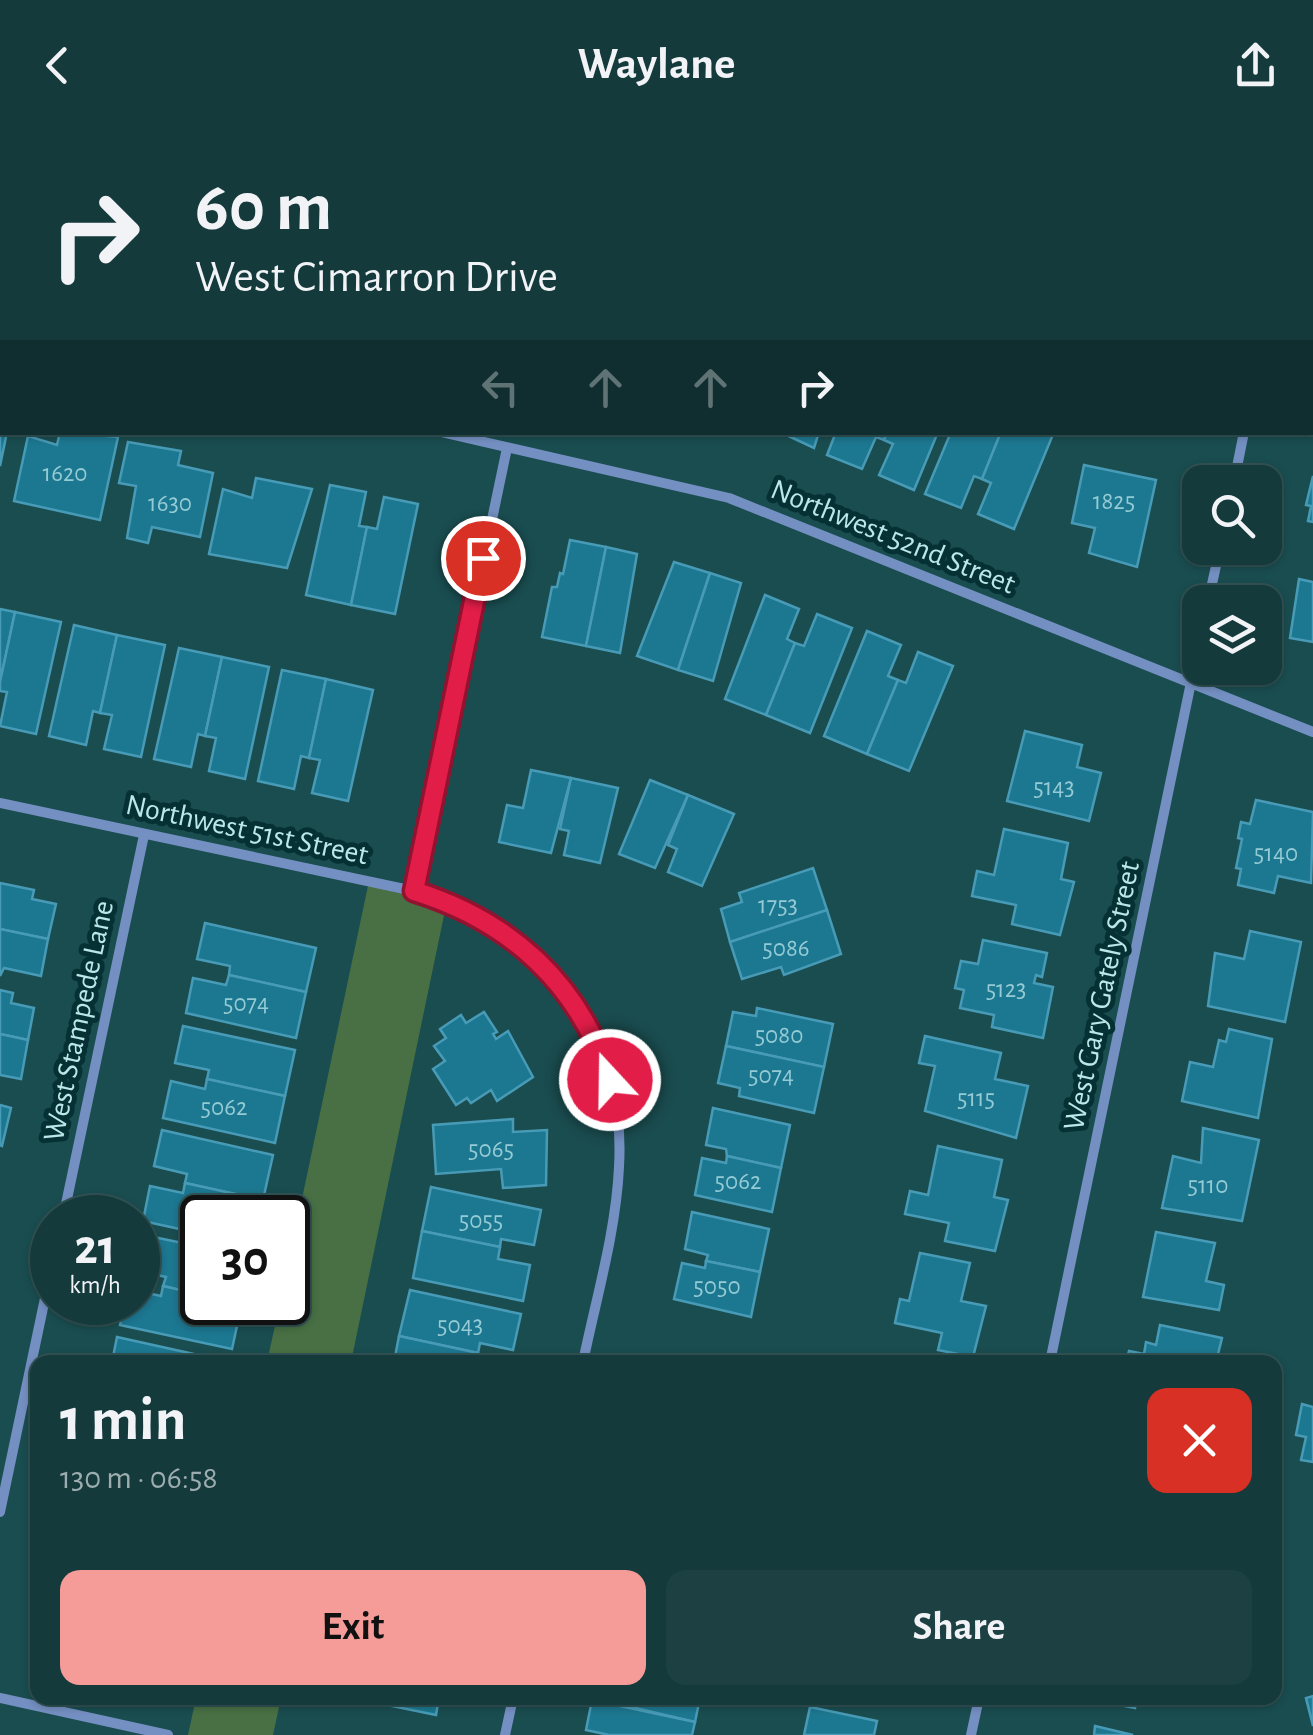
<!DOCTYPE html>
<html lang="en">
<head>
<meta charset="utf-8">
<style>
	:root { --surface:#143a3c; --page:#1d4143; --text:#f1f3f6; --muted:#9dadaf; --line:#335456; --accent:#f59b98 }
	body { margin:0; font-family:"Alegreya Sans",sans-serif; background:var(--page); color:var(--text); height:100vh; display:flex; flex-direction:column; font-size:38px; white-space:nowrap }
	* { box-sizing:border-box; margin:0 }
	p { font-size:32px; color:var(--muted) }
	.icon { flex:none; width:55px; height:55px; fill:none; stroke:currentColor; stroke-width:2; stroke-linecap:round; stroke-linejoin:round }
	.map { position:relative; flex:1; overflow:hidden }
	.drawer { position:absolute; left:30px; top:1225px; width:1252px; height:350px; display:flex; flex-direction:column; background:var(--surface); border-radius:20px; box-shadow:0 2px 8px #0004,0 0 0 2px var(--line) }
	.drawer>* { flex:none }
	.banner { position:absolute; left:0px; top:0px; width:1315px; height:305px; box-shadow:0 2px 8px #0004,0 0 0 2px var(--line); background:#143a3c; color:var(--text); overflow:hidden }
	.buttons { position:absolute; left:1182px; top:335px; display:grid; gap:20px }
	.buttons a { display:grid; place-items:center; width:100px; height:100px; border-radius:20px; background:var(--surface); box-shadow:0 2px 8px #0004,0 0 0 2px var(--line); font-size:50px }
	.speed { position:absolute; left:30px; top:1065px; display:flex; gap:20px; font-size:50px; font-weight:700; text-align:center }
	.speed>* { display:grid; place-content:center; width:130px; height:130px; border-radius:50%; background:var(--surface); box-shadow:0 2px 8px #0004,0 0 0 2px var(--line); line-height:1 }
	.speed small { font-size:25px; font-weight:400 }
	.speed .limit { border:5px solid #111; border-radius:15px; background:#fff; color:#111 }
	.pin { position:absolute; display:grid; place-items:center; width:85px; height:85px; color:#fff; margin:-42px; border:5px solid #fff; border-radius:50%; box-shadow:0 2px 10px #0007 }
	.me { position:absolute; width:110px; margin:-55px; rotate:339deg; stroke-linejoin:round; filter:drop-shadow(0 0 8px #0008) }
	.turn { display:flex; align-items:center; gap:35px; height:210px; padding:0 30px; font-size:45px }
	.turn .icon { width:130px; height:130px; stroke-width:2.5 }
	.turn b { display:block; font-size:70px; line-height:85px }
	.lanes { display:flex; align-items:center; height:95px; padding:0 30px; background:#0003; justify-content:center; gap:50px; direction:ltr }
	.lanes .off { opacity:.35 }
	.round { display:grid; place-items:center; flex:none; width:105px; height:105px; border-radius:20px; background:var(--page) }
	.headline { display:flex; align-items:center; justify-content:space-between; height:170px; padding:0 30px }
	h1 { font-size:60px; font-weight:700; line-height:75px }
	.button { display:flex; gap:20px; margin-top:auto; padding:20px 30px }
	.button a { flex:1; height:115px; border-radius:20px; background:var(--accent); color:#111; font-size:40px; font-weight:700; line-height:115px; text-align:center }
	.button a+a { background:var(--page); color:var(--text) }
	header { display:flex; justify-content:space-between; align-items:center; height:130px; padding:0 30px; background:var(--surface); font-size:45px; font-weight:700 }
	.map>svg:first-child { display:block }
	.green { fill:#487044 }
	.building { fill:#1c7790; stroke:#489bb6; stroke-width:2.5 }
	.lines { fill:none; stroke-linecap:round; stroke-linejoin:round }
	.minor { stroke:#7490c2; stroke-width:10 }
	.route-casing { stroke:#92132f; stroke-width:25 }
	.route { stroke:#e11d48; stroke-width:18 }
	.labels { text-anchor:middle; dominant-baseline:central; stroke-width:10; stroke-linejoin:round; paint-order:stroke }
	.number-label { font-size:25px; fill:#94cbd4 }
	.street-label { font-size:30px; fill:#bce7ea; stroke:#063134 }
</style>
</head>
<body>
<header><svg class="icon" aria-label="back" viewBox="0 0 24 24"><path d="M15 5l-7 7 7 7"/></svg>Waylane<svg class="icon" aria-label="share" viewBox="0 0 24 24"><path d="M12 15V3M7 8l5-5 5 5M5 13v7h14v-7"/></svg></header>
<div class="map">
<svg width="1313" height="1605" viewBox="0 0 1313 1605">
	<rect width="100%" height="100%" fill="#1a4d50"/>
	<g class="green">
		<polygon points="79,0 797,0 809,2 91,2"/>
		<polygon points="369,751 447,771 351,1232 267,1232 280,1173 288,1172 288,1135"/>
		<polygon points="196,1568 281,1568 273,1605 188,1605"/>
	</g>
	<g class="building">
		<polygon points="1149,0 1228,0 1149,2"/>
		<polygon points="0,47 2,48 2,115 0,114"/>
		<polygon points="0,285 2,302 7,302 0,336"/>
		<polygon points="60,302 118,307 100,390 14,371 28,306 57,315"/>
		<polygon points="780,302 819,302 814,318"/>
		<polygon points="836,302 887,302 884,310 876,307 862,339 827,325"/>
		<polygon points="887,302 938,302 914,360 879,345 893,314 884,310"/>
		<polygon points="951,302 1001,302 982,349 974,346 961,378 925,364"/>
		<polygon points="1001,302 1054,302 1014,399 978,384 991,353 982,349"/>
		<polygon points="128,312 181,321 178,335 213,343 200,407 152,397 148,413 127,408 136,356 119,353"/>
		<polygon points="1084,335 1156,350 1137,437 1089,423 1095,398 1072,393"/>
		<polygon points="1313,346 1313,392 1308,391 1311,376 1306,375"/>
		<polygon points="256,348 312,359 287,438 209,424 223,359 252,368"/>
		<polygon points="330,355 366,362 359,396 367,397 351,475 306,465"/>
		<polygon points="384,367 418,374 395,484 351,475 367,397 377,399"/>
		<polygon points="570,410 606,417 586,516 542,507 552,457 557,457 560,443 563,444"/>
		<polygon points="606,417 637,424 620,523 586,516"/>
		<polygon points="674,432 710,443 678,540 637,526"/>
		<polygon points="710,443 741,453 713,551 678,540"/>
		<polygon points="1299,449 1313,452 1313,512 1290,508"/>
		<polygon points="765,465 799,479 787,509 795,513 766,585 725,569"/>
		<polygon points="0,479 15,482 0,552"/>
		<polygon points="15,482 61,492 36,604 0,596 7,562 0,561 0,552"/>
		<polygon points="817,484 852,498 810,603 766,585 795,513 804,516"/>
		<polygon points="74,495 117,505 100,583 93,581 86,615 49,606"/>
		<polygon points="867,501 901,515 888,546 898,550 867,624 824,606"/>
		<polygon points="117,505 165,515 141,627 104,619 112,585 100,583"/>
		<polygon points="179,518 222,527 205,606 198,604 191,637 154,629"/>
		<polygon points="918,522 953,536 909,641 867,624 898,550 906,553"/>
		<polygon points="222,527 269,537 245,649 209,641 216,608 205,606"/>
		<polygon points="282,540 326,549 309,628 301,626 294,659 258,651"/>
		<polygon points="326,549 373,560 348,671 312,663 320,630 309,628"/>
		<polygon points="1025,601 1082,615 1077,637 1101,643 1089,691 1007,671"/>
		<polygon points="531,640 571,648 551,723 499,712 507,675 523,678"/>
		<polygon points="571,648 618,658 600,733 564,725 569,701 560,699"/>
		<polygon points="650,650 688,665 655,738 619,724"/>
		<polygon points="688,665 734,684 702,756 668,742 677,719 668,715"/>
		<polygon points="1256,670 1313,682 1311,753 1278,746 1274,763 1238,755 1241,739 1236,738 1242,709 1238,708 1241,692 1250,694"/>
		<polygon points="1004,699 1068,713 1061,749 1074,752 1060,805 1012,794 1016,775 972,766 977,741 994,745"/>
		<polygon points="813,738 827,780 730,812 721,779 742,772 739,763"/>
		<polygon points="0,753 34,760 32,769 56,774 48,809 0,799"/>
		<polygon points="827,780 841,824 784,845 781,837 742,849 730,812"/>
		<polygon points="205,793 316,818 306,862 229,845 230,836 197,829"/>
		<polygon points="0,799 48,809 41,846 4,838 0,846"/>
		<polygon points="1250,801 1301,812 1285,892 1208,876 1215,823 1244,829"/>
		<polygon points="983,810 1047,823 1042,847 1036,845 1034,853 1053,857 1043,908 992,897 994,885 960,878 964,860 955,858 961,831 978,834"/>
		<polygon points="229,845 306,862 296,908 186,883 193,848 226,855"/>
		<polygon points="0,860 13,863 11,873 34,878 28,910 0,904"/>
		<polygon points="757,878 833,894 824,937 726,916 733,882 756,886"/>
		<polygon points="484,882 497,902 493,904 496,909 508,901 533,947 497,971 491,960 471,973 467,968 456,975 433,939 445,931 434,916 446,908 440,899 461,885 466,893"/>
		<polygon points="183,896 295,920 285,966 207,949 209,940 175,933"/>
		<polygon points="1229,899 1272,909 1258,988 1182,971 1190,932 1213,937 1219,910 1226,912"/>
		<polygon points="0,904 28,910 21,949 0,945"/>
		<polygon points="925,906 1001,923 995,949 1028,956 1016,1008 925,981 935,936 919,933"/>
		<polygon points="726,916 824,937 814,983 739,966 740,958 718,953"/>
		<polygon points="207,949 285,966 275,1013 163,988 171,951 205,959"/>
		<polygon points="0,975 11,978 2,1016 0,1015"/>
		<polygon points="713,978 790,995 781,1038 727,1026 726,1019 706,1015"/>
		<polygon points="513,989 513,1002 547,1000 546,1055 503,1058 501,1039 436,1044 433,995"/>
		<polygon points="1203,998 1259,1010 1242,1091 1162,1078 1173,1026 1201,1033"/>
		<polygon points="162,1000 273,1025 263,1070 185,1053 187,1044 154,1036"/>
		<polygon points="938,1016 1002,1030 994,1067 1008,1070 995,1121 945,1111 949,1093 905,1084 910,1061 928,1065"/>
		<polygon points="727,1026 781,1038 772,1082 695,1065 702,1028 726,1033"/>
		<polygon points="185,1053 263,1070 259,1088 202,1088 202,1104 143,1091 150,1056 183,1063"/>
		<polygon points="431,1057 541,1080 534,1115 501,1109 500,1117 422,1101"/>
		<polygon points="692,1082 769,1099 760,1142 706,1131 708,1125 685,1119"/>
		<polygon points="422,1101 500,1117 498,1129 530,1135 523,1171 413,1148"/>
		<polygon points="1156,1102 1215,1113 1206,1151 1224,1155 1219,1180 1143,1167"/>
		<polygon points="139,1104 202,1117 202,1165 163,1156 166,1147 138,1141"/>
		<polygon points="920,1123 970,1133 961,1171 986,1176 973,1227 938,1220 942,1203 895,1193 900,1169 909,1171"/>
		<polygon points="706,1131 760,1142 751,1187 674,1169 682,1133 705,1138"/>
		<polygon points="163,1156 202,1165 202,1172 242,1173 232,1219 120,1195 125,1172 138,1172 138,1161 161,1166"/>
		<polygon points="410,1160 521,1184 513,1220 480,1213 478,1223 399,1206"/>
		<polygon points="1160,1195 1222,1208 1216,1232 1126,1232 1129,1221 1144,1224 1146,1212 1156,1215"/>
		<polygon points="399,1206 478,1223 476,1232 394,1232"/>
		<polygon points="117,1207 230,1232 112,1232"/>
		<polygon points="1302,1274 1313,1277 1313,1332 1301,1330 1306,1307 1296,1305"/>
		<polygon points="1313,1566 1313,1596 1306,1568"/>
		<polygon points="353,1568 439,1568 436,1585"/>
		<polygon points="593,1568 700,1568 695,1592"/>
		<polygon points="1084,1568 1137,1568 1135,1578"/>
		<polygon points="592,1570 695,1592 692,1605 609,1605 586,1600"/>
		<polygon points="810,1577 877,1591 874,1605 804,1605"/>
		<polygon points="1095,1596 1133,1605 1094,1605"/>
	</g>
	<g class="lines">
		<g class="minor">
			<polyline points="327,2 327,0"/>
			<polyline points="1307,2 1308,0"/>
			<polyline points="0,207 2,207"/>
			<polyline points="441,302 729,368 1313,602"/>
			<polyline points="1234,352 1244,302"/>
			<polyline points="1208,472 1220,418"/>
			<path d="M0,673L414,761C540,801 627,900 619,1037C616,1102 596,1169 583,1232"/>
			<polyline points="414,761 507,318"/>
			<polyline points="63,1088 144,705"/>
			<polyline points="1050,1232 1200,509"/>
			<polyline points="0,1382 52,1135"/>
			<polyline points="0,1568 168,1605"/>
			<polyline points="505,1605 513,1568"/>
			<polyline points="971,1605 979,1568"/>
		</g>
	</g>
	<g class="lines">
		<defs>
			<path id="route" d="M483,428L414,761C510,791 579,853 610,950"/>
		</defs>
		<use href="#route" class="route-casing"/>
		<use href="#route" class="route"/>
	</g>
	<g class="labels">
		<g class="number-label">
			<text x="65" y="343">1620</text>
			<text x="1114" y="371">1825</text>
			<text x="170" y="373">1630</text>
			<text x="1054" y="657">5143</text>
			<text x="1276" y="723">5140</text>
			<text x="778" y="775">1753</text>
			<text x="786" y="818">5086</text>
			<text x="1006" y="859">5123</text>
			<text x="246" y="873">5074</text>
			<text x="779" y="905">5080</text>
			<text x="771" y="945">5074</text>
			<text x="976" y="968">5115</text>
			<text x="224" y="977">5062</text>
			<text x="491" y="1019">5065</text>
			<text x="738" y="1051">5062</text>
			<text x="1208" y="1055">5110</text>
			<text x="481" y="1090">5055</text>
			<text x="717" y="1156">5050</text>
			<text x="460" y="1195">5043</text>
		</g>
		<g class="street-label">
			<text transform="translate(893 407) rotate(22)">Northwest 52nd Street</text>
			<text transform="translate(247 700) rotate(12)">Northwest 51st Street</text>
			<text transform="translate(1102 866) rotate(-78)">West Gary Gately Street</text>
			<text transform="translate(79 891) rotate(-78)">West Stampede Lane</text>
		</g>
	</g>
</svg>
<div class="buttons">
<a><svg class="icon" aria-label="search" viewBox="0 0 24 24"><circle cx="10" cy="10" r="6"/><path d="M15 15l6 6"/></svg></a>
<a><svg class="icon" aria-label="layers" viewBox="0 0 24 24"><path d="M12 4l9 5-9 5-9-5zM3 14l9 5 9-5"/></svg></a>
</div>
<div class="speed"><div>21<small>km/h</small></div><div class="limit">30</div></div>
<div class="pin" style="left:483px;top:428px;background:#d93025"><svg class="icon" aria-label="arrive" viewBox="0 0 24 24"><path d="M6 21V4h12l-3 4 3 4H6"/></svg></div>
<svg class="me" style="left:610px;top:950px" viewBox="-20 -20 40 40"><circle r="17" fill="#e11d48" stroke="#fff" stroke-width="3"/><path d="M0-11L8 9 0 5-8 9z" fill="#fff"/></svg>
<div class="banner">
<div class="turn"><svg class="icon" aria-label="right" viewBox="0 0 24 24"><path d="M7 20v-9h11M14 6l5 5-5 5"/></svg><div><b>60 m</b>West Cimarron Drive</div></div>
<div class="lanes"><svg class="icon off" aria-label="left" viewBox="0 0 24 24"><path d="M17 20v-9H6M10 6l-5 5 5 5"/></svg><svg class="icon off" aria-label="ahead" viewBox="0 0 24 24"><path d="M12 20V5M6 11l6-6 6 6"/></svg><svg class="icon off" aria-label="ahead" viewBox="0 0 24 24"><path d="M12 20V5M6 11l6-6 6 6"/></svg><svg class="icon" aria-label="right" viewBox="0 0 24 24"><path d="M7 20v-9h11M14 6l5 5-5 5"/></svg></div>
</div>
<section class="drawer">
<div class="headline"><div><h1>1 min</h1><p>130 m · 06:58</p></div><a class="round" style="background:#d93025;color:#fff"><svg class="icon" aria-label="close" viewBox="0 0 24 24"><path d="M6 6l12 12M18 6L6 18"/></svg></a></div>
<div class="button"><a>Exit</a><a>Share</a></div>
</section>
</div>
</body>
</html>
